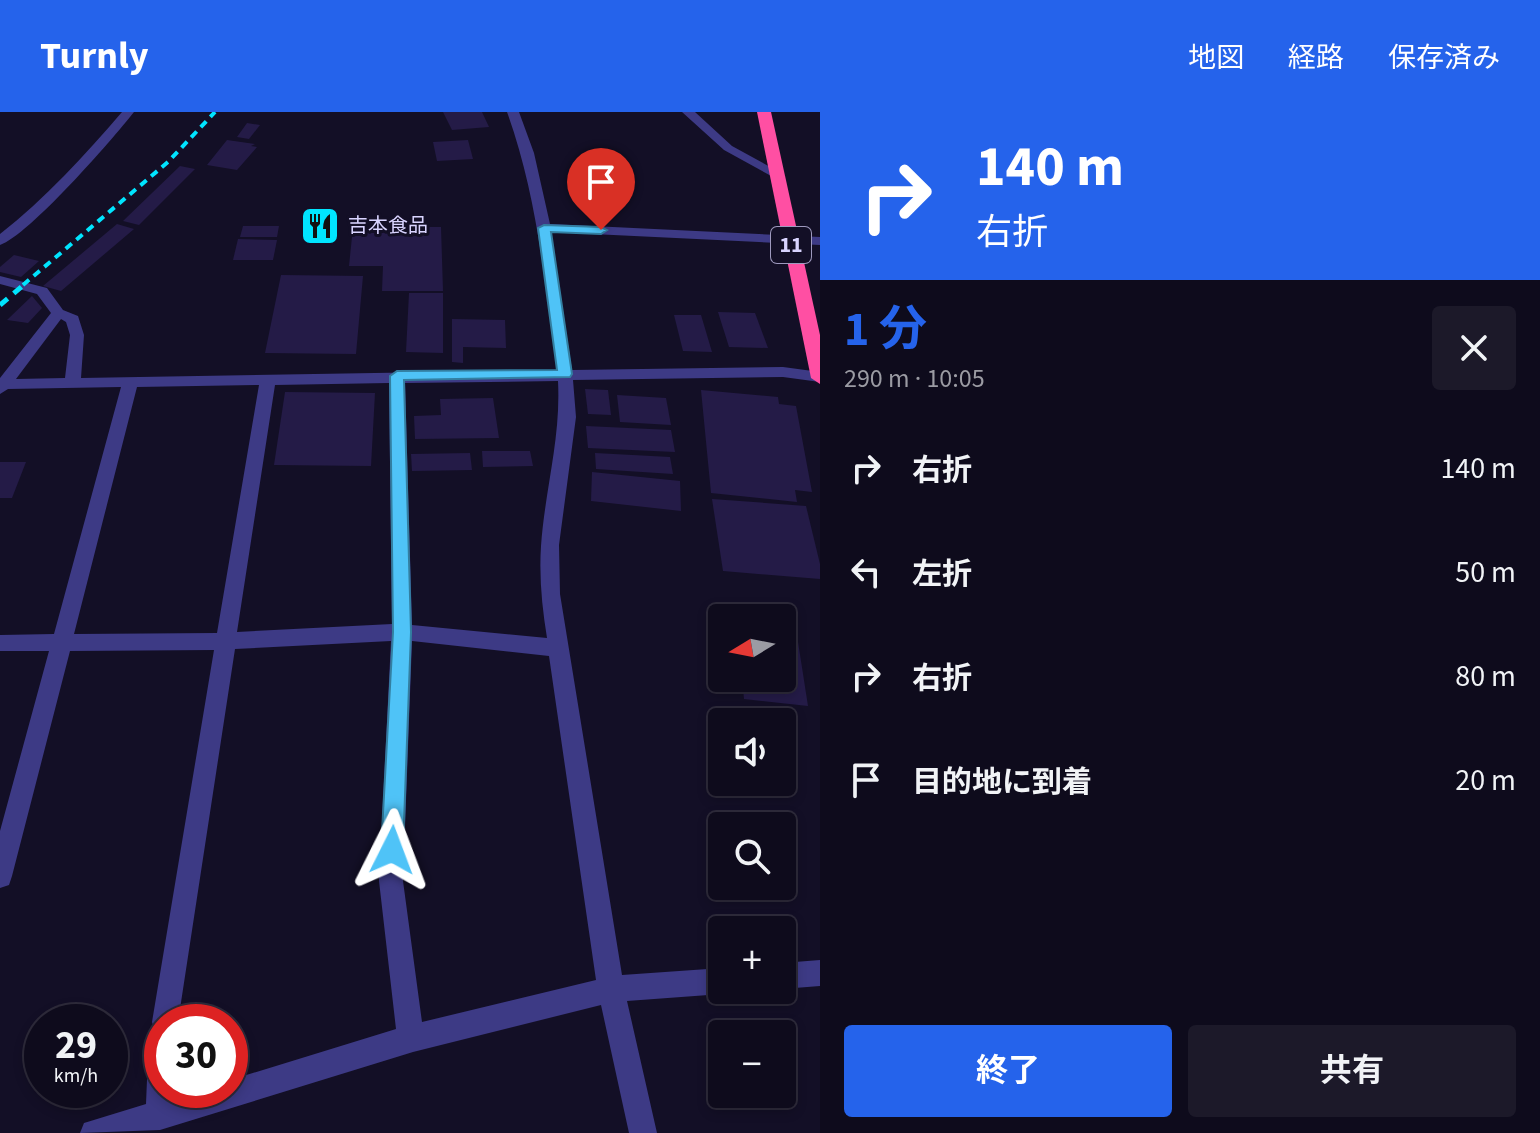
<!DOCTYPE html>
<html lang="ja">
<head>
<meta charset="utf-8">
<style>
	:root { --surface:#0e0b1c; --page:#1c1929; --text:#f1f3f6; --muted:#9b9ba3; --line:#2e2b3b; --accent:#2563eb }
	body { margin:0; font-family:"Source Sans 3","Noto Sans JP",sans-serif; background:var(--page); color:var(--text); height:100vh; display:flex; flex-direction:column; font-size:30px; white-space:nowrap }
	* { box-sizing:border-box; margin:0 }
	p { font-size:26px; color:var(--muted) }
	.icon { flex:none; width:44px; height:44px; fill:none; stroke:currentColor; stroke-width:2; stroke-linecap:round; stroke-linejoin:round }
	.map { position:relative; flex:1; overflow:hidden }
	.sheet { display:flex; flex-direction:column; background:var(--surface); width:720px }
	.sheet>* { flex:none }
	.banner { background:#2563eb; color:#fff; overflow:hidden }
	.needle { width:52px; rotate:260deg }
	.buttons { position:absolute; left:708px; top:492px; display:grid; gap:16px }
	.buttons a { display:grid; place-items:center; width:88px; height:88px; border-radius:8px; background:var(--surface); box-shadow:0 4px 12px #0003,0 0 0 2px var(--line); font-size:40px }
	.speed { position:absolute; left:24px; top:892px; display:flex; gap:16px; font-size:40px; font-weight:700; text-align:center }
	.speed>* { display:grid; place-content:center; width:104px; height:104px; border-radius:50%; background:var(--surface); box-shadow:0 4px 12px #0003,0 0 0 2px var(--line); line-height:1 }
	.speed small { font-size:20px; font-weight:400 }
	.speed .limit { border:12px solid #d22; background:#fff; color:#111 }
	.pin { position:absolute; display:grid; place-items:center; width:68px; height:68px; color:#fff; margin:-82px -34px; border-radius:50% 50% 50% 0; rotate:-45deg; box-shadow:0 0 8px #0007 }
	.pin .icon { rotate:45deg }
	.me { position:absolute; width:88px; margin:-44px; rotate:3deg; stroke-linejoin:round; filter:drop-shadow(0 0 6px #0008) }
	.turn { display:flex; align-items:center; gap:28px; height:168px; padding:0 24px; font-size:36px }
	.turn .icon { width:104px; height:104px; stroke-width:2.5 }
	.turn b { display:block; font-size:56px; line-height:68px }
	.round { display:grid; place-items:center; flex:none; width:84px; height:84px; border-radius:8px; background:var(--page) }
	.summary { display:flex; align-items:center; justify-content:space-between; height:136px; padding:0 24px }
	h1 { font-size:48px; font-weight:700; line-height:60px; color:var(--accent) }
	.primary-button { display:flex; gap:16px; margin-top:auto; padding:16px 24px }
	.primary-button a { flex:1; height:92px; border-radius:8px; background:var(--accent); color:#fff; font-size:32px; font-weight:700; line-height:92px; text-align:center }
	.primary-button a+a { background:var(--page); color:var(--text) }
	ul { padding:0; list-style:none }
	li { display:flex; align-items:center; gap:24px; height:104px; padding:0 24px }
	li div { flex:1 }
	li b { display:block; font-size:30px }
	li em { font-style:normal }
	header { display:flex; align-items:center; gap:48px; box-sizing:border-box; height:112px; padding:0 40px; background:var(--accent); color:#fff }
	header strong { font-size:38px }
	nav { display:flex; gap:44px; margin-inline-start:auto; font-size:28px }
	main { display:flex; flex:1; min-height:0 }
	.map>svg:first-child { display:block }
	.building { fill:#241b47 }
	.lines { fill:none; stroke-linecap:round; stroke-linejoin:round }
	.minor { fill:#3d3a85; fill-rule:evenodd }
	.highway { fill:#ff4fa3; fill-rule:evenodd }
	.rail-far1 { stroke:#00e5ff; stroke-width:4; stroke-dasharray:8 6; stroke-linecap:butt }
	.rail { stroke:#00e5ff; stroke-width:5; stroke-dasharray:10 8; stroke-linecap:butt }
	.route { fill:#4fc3f7; stroke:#337fa1; stroke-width:2 }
	.labels { text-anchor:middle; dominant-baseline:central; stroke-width:6; stroke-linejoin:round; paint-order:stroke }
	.far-poi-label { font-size:20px; fill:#d9d4ff; stroke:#130f26; text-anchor:start }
	.shield { fill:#130f26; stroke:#9e99be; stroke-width:2 }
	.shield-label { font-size:22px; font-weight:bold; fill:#d9d4ff }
</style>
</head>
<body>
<header>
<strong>Turnly</strong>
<nav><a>地図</a><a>経路</a><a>保存済み</a></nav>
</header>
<main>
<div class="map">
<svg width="820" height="1021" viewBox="0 0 820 1021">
	<rect width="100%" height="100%" fill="#130f26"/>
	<g class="building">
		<polygon points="443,0 482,0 489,15 452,18"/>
		<polygon points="247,11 260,13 249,27 237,25"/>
		<polygon points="227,28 255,32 251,34 257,35 237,58 207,53"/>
		<polygon points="468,28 473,47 437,49 433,30"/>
		<polygon points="180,54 195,57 139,113 123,109"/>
		<polygon points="117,112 134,117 61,179 43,174"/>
		<polygon points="243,114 279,114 277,125 240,125"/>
		<polygon points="353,115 441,115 443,179 382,179 383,154 349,154"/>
		<polygon points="238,127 277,128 273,148 233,148"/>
		<polygon points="14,143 39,149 21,165 0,160 0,155"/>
		<polygon points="281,163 363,164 356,242 265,241"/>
		<polygon points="409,181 443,181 443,241 406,240"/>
		<polygon points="32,184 42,196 28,211 7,208"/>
		<polygon points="718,200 755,201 768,236 729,235"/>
		<polygon points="674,203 701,203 712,240 683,239"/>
		<polygon points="452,207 505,208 506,236 463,235 463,251 452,250"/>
		<polygon points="585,277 608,278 611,303 588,302"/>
		<polygon points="701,278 778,285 779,292 796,294 812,380 795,378 797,390 711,381"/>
		<polygon points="285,280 375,281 371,354 274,353"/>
		<polygon points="617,283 666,286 671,313 620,310"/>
		<polygon points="493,286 499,326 415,327 414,304 441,303 440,287"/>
		<polygon points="586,314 671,318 675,340 588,336"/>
		<polygon points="482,339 530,339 533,354 483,355"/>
		<polygon points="470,341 472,358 412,359 411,342"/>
		<polygon points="595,341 670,345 673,362 596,357"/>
		<polygon points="0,350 26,350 12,386 0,386"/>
		<polygon points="592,360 680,369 681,399 591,389"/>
		<polygon points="712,387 806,394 820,452 820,467 723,459"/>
		<polygon points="782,516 796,517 808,594 744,587 742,566 782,566"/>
	</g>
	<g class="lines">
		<g class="minor">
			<path d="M122,0H134C112,28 29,123 0,133V122C45,87 85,43 122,0Z"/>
			<path d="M507,0H519L534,41L550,112L820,125V133L551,120L572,258L783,255L820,260V270L783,265L573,268L576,305L559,433L560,482L622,863L722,856V878H731L722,882L627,889L657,1021H629L601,893L413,940L160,1018L80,1021L84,1011L146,992L148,943L152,933L162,929V978H175V984L195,978H230V968L396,917L379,769L391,529L235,537L178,910H162V922L155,920L152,910L214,538L70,539L12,764L9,773L0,776V719L49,539H0V523L54,522L121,275L8,277L0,282V266L51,201L37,182L0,172V164L47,176L63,198L78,204L84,223L81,266L557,258C545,171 537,83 507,0ZM61,207L66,210L70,223L65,266L16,267ZM558,269C561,327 545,377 541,434C539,465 542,495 547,526L412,513L405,271ZM389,271L392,512L237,520L275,273ZM259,273L217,521L74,522L137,275ZM412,529L549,544L596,868L422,910L403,769Z"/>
			<polygon points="682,0 695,0 732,34 783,62 773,65 724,38"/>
			<polygon points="820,848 820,874 782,877 782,851"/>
		</g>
		<polygon class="highway" points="757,0 771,0 820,223 820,272 811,266"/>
		<polyline class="rail-far1" points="23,173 168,50 215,0"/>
		<polyline class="rail" points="0,193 26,171"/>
	</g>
	<polygon class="route" points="544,113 601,115 607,118 601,122 551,120 572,262 570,265 404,268 411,520 403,738 400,746 392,749 384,746 381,738 393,520 390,264 397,259 557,258 538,116"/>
	<defs>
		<symbol id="restaurant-square" viewBox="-11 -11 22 22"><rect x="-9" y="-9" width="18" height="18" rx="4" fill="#00e5ff" stroke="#130f26"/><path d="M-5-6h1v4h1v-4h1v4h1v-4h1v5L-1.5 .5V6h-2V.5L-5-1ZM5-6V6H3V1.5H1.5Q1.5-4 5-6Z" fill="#111"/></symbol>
	</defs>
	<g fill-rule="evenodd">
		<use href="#restaurant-square" x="298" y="92" width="44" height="44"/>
	</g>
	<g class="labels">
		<g class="far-poi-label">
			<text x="348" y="114">吉本食品</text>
		</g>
		<rect class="shield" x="771" y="115" width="40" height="36" rx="6"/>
		<g class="shield-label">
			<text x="791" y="133">11</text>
		</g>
	</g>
</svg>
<div class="buttons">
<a><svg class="needle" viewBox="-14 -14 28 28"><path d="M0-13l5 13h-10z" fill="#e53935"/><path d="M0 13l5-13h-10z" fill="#9b9ba3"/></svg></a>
<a><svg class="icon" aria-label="sound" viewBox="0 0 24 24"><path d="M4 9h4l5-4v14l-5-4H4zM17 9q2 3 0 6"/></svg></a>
<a><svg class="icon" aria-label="search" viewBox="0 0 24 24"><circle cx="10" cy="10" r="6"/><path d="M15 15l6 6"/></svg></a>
<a>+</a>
<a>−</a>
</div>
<div class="speed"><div>29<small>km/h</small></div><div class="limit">30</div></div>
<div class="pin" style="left:601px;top:118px;background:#d93025"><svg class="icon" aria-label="arrive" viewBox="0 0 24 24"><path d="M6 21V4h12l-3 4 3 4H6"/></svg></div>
<svg class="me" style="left:392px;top:738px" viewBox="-20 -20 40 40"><path d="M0-17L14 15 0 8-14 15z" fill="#4fc3f7" stroke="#fff" stroke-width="4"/></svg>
</div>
<section class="sheet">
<div class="banner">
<div class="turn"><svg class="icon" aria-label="right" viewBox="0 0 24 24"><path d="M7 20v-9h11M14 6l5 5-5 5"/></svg><div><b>140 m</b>右折</div></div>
</div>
<div class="summary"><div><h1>1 分</h1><p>290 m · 10:05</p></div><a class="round"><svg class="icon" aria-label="close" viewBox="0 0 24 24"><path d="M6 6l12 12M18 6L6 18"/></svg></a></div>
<ul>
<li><svg class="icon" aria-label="right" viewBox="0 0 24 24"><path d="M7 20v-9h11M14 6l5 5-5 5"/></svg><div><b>右折</b></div><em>140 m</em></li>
<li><svg class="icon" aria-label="left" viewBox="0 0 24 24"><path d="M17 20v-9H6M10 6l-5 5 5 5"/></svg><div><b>左折</b></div><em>50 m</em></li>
<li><svg class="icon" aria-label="right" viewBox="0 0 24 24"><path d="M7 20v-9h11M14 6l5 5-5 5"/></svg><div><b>右折</b></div><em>80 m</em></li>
<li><svg class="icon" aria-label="arrive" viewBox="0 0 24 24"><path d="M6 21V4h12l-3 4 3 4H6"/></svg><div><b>目的地に到着</b></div><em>20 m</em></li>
</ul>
<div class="primary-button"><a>終了</a><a>共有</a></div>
</section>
</main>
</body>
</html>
